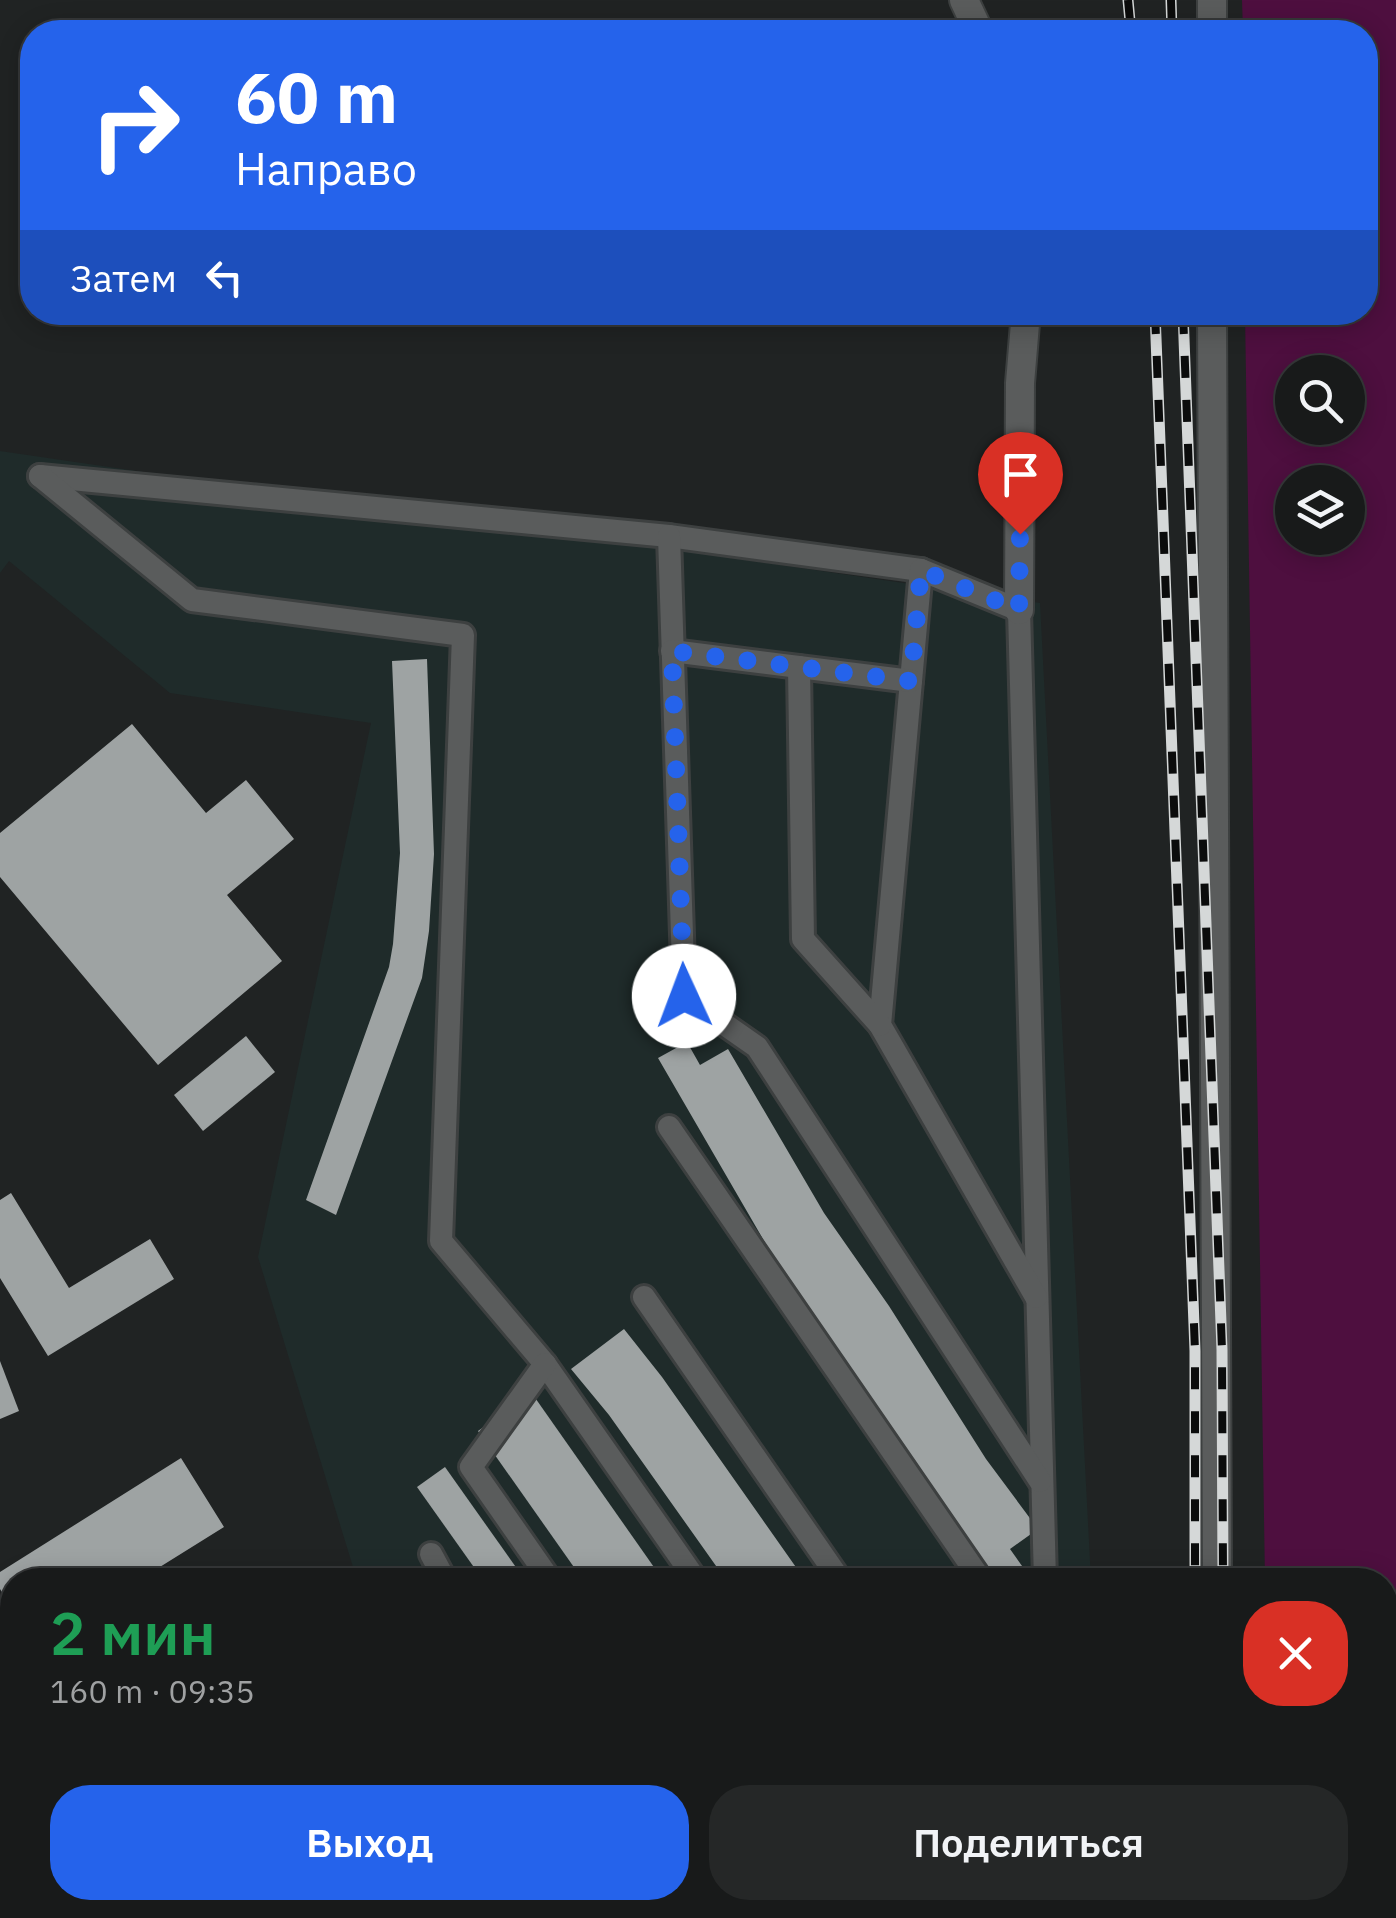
<!DOCTYPE html>
<html lang="ru">
<head>
<meta charset="utf-8">
<style>
	:root { --surface:#181a1a; --page:#252727; --text:#f1f3f6; --muted:#9fa1a2; --line:#363839; --accent:#2563eb }
	body { margin:0; font-family:"IBM Plex Sans",sans-serif; background:var(--page); color:var(--text); height:100vh; display:flex; flex-direction:column; font-size:38px; white-space:nowrap }
	* { box-sizing:border-box; margin:0 }
	p { font-size:32px; color:var(--muted) }
	.icon { flex:none; width:55px; height:55px; fill:none; stroke:currentColor; stroke-width:2; stroke-linecap:round; stroke-linejoin:round }
	.map { position:relative; flex:1; overflow:hidden }
	.details { position:absolute; left:0px; top:1568px; width:1398px; height:352px; display:flex; flex-direction:column; background:var(--surface); border-radius:40px 40px 0 0; box-shadow:0 5px 25px #0003,0 0 0 2px var(--line) }
	.details>* { flex:none }
	.top-card { position:absolute; left:20px; top:20px; width:1358px; height:305px; border-radius:40px; box-shadow:0 5px 25px #0003,0 0 0 2px var(--line); background:#2563eb; color:#fff; overflow:hidden }
	.tools { position:absolute; left:1275px; top:355px; display:grid; gap:20px }
	.tools a { display:grid; place-items:center; width:90px; height:90px; border-radius:50%; background:var(--surface); box-shadow:0 5px 25px #0003,0 0 0 2px var(--line); font-size:50px }
	.pin { position:absolute; display:grid; place-items:center; width:85px; height:85px; color:#fff; margin:-102px -42px; border-radius:50% 50% 50% 0; rotate:-45deg; box-shadow:0 0 10px #0007 }
	.pin .icon { rotate:45deg }
	.me { position:absolute; width:110px; margin:-55px; rotate:358deg; stroke-linejoin:round; filter:drop-shadow(0 0 8px #0008) }
	.turn { display:flex; align-items:center; gap:35px; height:210px; padding:0 50px; font-size:45px }
	.turn .icon { width:130px; height:130px; stroke-width:2.5 }
	.turn b { display:block; font-size:70px; line-height:85px }
	.then { display:flex; align-items:center; height:95px; padding:0 50px; background:#0003; gap:20px; font-size:38px }
	.round { display:grid; place-items:center; flex:none; width:105px; height:105px; border-radius:40px; background:var(--page) }
	.overview { display:flex; align-items:center; justify-content:space-between; height:170px; padding:0 50px }
	h1 { font-size:60px; font-weight:600; line-height:75px; color:#1e9e55 }
	.action { display:flex; gap:20px; margin-top:auto; padding:20px 50px }
	.action a { flex:1; height:115px; border-radius:40px; background:var(--accent); color:#fff; font-size:40px; font-weight:600; line-height:115px; text-align:center }
	.action a+a { background:var(--page); color:var(--text) }
	.map>svg:first-child { display:block }
	.built { fill:#1f2b2a }
	.green { fill:#4e0f3f; fill-rule:evenodd }
	.building { fill:#9ea3a3 }
	.lines { fill:none; stroke-linecap:round; stroke-linejoin:round }
	.service-casing { stroke:#3d4040; stroke-width:28 }
	.minor-casing { stroke:#3d4040; stroke-width:32 }
	.service { stroke:#5a5c5c; stroke-width:22 }
	.minor { stroke:#5a5c5c; stroke-width:28 }
	.rail-casing { stroke:#d5d8d8; stroke-width:11 }
	.rail { stroke:#0b0c0c; stroke-width:8; stroke-dasharray:22; stroke-linecap:butt }
	.route { stroke:#2563eb; stroke-width:18; stroke-dasharray:0 32.4 }
</style>
</head>
<body>
<div class="map">
<svg width="1396" height="1918" viewBox="0 0 1396 1918">
	<rect width="100%" height="100%" fill="#202323"/>
	<g class="built">
		<polygon points="0,451 1040,603 1091,1580 357,1580 258,1257 371,723 170,693 9,561 0,573"/>
		<polygon points="312,1908 1108,1908 1109,1918 317,1918"/>
	</g>
	<path class="green" d="M1242,0H1396V1918H1271V1908H1385V1580H1265L1245,313L1365,312V32H1243ZM1292,372H1348V428H1292ZM1292,482H1348V538H1292Z"/>
	<g class="building">
		<polygon points="427,659 434,854 429,931 422,978 336,1215 306,1200 389,967 393,944 400,853 392,661"/>
		<polygon points="132,724 206,813 246,780 294,839 227,895 282,961 158,1065 0,877 0,833"/>
		<polygon points="246,1036 275,1072 203,1131 174,1095"/>
		<polygon points="687,1042 700,1065 728,1049 824,1213 889,1306 986,1459 1038,1529 1010,1549 1032,1580 992,1580 929,1493 767,1246 658,1058"/>
		<polygon points="11,1193 69,1288 150,1239 174,1279 48,1356 0,1278 0,1200"/>
		<polygon points="624,1329 662,1377 805,1580 726,1580 609,1415 571,1369"/>
		<polygon points="0,1361 19,1411 0,1419"/>
		<polygon points="531,1392 663,1580 583,1580 478,1431"/>
		<polygon points="181,1458 224,1527 139,1580 12,1580 12,1609 0,1589 0,1572"/>
		<polygon points="445,1467 525,1580 483,1580 417,1487"/>
		<polygon points="715,1908 757,1908 764,1918 722,1918"/>
		<polygon points="813,1908 893,1908 901,1918 821,1918"/>
		<polygon points="958,1908 1036,1908 1043,1918 966,1918"/>
	</g>
	<g class="lines">
		<defs>
			<g id="service">
				<polyline points="40,476 669,536 921,570 1019,610 1045,1580"/>
				<polyline points="40,476 192,600 463,635 441,1241 545,1364 696,1580"/>
				<polyline points="669,536 684,996 757,1047 1040,1481"/>
				<polyline points="921,570 880,1025 1036,1297"/>
				<polyline points="672,651 911,681"/>
				<polyline points="799,667 803,939 880,1025"/>
				<polyline points="669,1127 981,1580"/>
				<polyline points="644,1297 840,1580"/>
				<polyline points="545,1364 471,1467 550,1580"/>
				<polyline points="431,1554 445,1580"/>
				<polyline points="395,1908 400,1918"/>
				<polyline points="780,1908 788,1918"/>
				<polyline points="927,1908 934,1918"/>
				<polyline points="1067,1908 1074,1918"/>
				<polyline points="602,1918 620,1908"/>
			</g>
			<g id="minor">
				<polyline points="964,0 979,32"/>
				<polyline points="1212,0 1212,32"/>
				<polyline points="1212,312 1217,1580"/>
				<polyline points="1019,610 1020,383 1026,312"/>
				<polyline points="1219,1908 1219,1918"/>
			</g>
		</defs>
		<use href="#service" class="service-casing"/>
		<use href="#minor" class="minor-casing"/>
		<use href="#service" class="service"/>
		<use href="#minor" class="minor"/>
		<defs>
			<g id="rail">
				<polyline points="1128,0 1131,32"/>
				<polyline points="1171,0 1172,32"/>
				<polyline points="1155,312 1195,1351 1195,1580"/>
				<polyline points="1183,312 1222,1350 1223,1580"/>
				<polyline points="1196,1908 1196,1918"/>
				<polyline points="1223,1908 1223,1918"/>
			</g>
		</defs>
		<use href="#rail" class="rail-casing"/>
		<use href="#rail" class="rail"/>
	</g>
	<g class="lines">
		<polyline class="route" points="684,996 672,651 911,681 921,570 1019,610 1020,534"/>
	</g>
</svg>
<div class="tools">
<a><svg class="icon" aria-label="search" viewBox="0 0 24 24"><circle cx="10" cy="10" r="6"/><path d="M15 15l6 6"/></svg></a>
<a><svg class="icon" aria-label="layers" viewBox="0 0 24 24"><path d="M12 4l9 5-9 5-9-5zM3 14l9 5 9-5"/></svg></a>
</div>
<div class="pin" style="left:1020px;top:534px;background:#d93025"><svg class="icon" aria-label="arrive" viewBox="0 0 24 24"><path d="M6 21V4h12l-3 4 3 4H6"/></svg></div>
<svg class="me" style="left:684px;top:996px" viewBox="-20 -20 40 40"><circle r="19" fill="#fff"/><path d="M0-13L10 11 0 6-10 11z" fill="#2563eb"/></svg>
<div class="top-card">
<div class="turn"><svg class="icon" aria-label="right" viewBox="0 0 24 24"><path d="M7 20v-9h11M14 6l5 5-5 5"/></svg><div><b>60 m</b>Направо</div></div>
<div class="then">Затем<svg class="icon" aria-label="left" viewBox="0 0 24 24"><path d="M17 20v-9H6M10 6l-5 5 5 5"/></svg></div>
</div>
<section class="details">
<div class="overview"><div><h1>2 мин</h1><p>160 m · 09:35</p></div><a class="round" style="background:#d93025;color:#fff"><svg class="icon" aria-label="close" viewBox="0 0 24 24"><path d="M6 6l12 12M18 6L6 18"/></svg></a></div>
<div class="action"><a>Выход</a><a>Поделиться</a></div>
</section>
</div>
</body>
</html>
